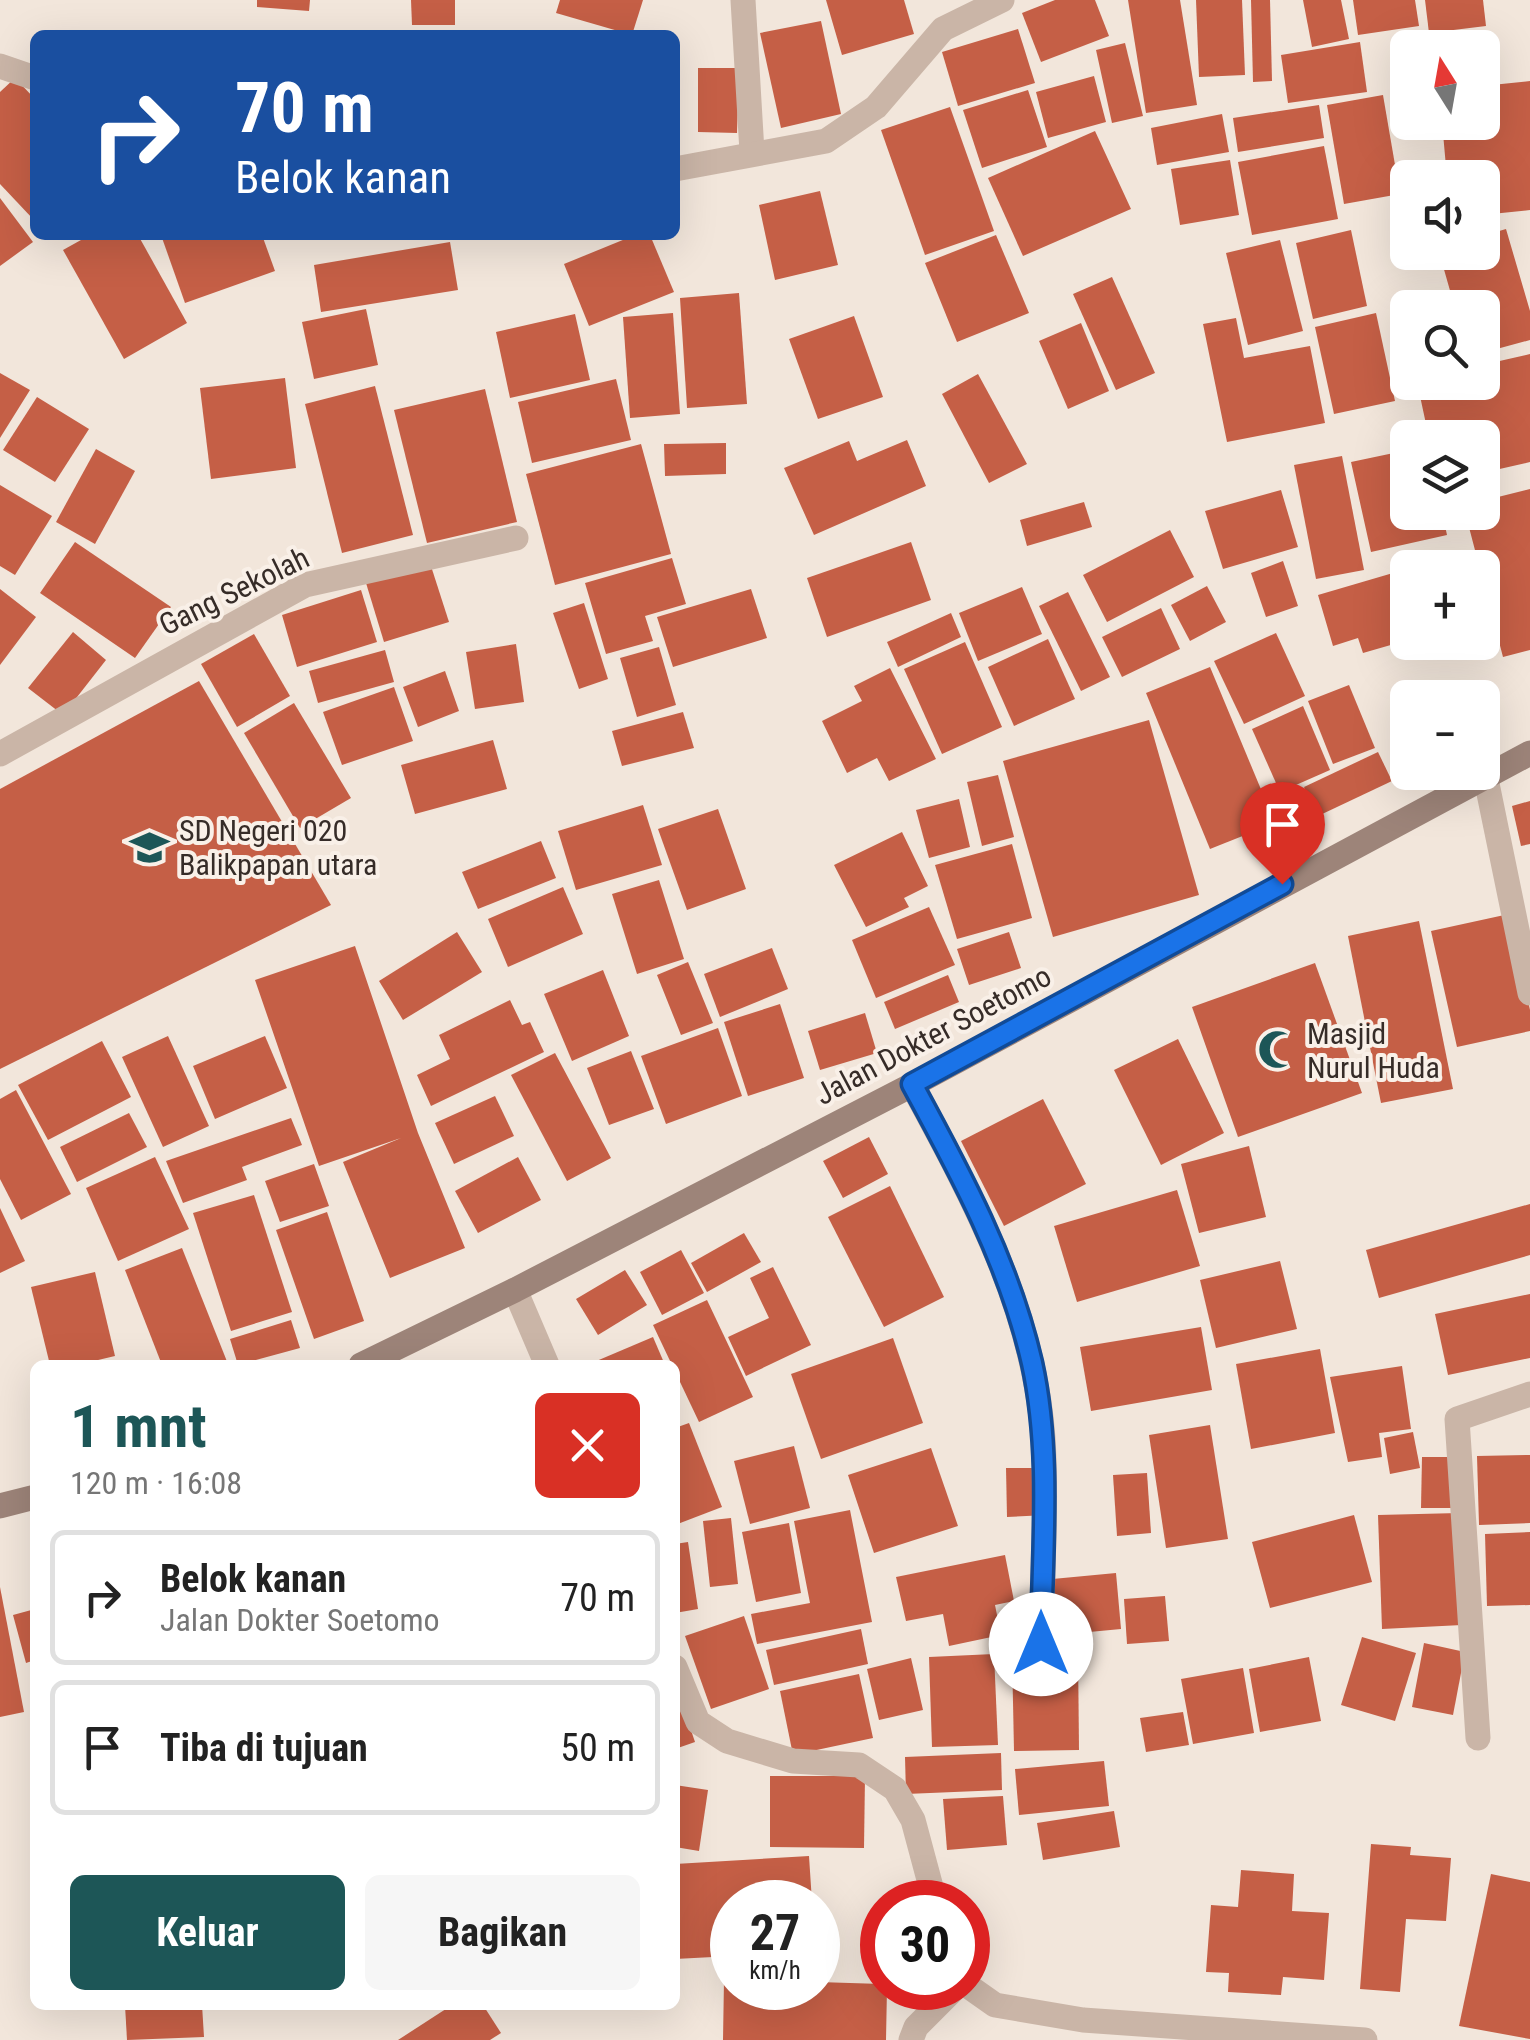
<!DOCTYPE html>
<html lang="id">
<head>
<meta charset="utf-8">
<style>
	:root { --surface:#fff; --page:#f6f6f6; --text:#222; --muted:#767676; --line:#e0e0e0; --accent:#1d5657 }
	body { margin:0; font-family:"Roboto Condensed",sans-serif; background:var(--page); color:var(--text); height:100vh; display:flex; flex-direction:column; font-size:38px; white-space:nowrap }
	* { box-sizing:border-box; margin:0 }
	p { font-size:32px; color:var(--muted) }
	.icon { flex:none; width:55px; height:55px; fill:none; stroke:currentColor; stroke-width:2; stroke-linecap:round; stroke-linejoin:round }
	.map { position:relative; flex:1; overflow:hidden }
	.side { position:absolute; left:30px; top:1360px; width:650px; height:650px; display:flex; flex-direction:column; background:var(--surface); border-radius:15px; box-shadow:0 10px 40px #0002 }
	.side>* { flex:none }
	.top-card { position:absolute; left:30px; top:30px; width:650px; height:210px; border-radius:15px; box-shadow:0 10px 40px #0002; background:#1a4fa0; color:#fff; overflow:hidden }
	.needle { width:65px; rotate:349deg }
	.buttons { position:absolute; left:1390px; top:30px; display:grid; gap:20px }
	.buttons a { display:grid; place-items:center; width:110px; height:110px; border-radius:15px; background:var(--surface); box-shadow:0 10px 40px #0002; font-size:50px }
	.speed { position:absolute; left:710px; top:1880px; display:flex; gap:20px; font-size:50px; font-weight:700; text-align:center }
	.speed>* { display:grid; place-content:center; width:130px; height:130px; border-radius:50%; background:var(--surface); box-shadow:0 10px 40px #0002; line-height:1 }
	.speed small { font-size:25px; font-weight:400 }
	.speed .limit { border:15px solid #d22; background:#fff; color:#111 }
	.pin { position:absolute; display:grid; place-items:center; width:85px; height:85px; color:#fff; margin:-102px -42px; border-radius:50% 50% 50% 0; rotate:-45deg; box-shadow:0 0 10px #0007 }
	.pin .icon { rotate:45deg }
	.me { position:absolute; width:110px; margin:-55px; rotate:0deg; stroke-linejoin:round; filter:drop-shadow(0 0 8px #0008) }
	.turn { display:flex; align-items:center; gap:35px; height:210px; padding:0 40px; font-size:45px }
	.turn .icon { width:130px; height:130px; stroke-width:2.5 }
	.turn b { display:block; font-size:70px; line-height:85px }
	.round { display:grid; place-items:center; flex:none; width:105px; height:105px; border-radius:15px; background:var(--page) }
	.head { display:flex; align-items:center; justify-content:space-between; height:170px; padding:0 40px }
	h1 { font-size:60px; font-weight:700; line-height:75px; color:var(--accent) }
	.action { display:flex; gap:20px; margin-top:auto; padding:20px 40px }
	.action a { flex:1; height:115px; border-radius:15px; background:var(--accent); color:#fff; font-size:40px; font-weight:700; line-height:115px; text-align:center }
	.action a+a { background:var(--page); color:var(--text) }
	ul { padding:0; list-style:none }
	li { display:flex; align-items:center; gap:30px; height:135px; margin:0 20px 15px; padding:0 20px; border:5px solid var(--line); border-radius:15px }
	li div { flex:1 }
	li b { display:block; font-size:38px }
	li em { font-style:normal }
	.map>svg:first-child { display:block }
	.building { fill:#c55f46 }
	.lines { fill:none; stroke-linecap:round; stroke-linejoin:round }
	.street { stroke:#cab5a7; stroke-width:25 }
	.secondary { stroke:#9d8479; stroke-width:25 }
	.route-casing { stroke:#114b97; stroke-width:25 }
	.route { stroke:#1a73e8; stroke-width:18 }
	.labels { text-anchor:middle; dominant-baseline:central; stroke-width:8; stroke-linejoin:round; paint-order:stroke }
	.street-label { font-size:30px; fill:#362c28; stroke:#f9f0e8 }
	.poi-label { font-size:30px; fill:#362c28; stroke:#f9f0e8; text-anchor:start }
</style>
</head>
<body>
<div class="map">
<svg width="1530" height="2040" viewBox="0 0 1530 2040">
	<rect width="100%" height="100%" fill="#f2e6db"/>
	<g class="building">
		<polygon points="257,0 310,0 309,11 257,7"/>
		<polygon points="411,0 455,0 455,25 412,25"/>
		<polygon points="560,0 643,0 632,35 556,13"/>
		<polygon points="826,0 904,0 914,34 842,55"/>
		<polygon points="1055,0 1095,0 1109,36 1041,62 1022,13"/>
		<polygon points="1128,0 1180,0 1197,105 1146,113"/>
		<polygon points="1196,0 1242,0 1245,75 1199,77"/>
		<polygon points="1251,0 1270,0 1272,81 1253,82"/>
		<polygon points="1303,0 1341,0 1349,39 1312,47"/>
		<polygon points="1353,0 1415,0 1419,26 1358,35"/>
		<polygon points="1425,0 1483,0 1486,26 1429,33"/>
		<polygon points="821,21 841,114 781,128 760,33"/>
		<polygon points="1018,29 1035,83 958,106 942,52"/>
		<polygon points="1360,42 1367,92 1288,103 1281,55"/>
		<polygon points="1125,43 1143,116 1112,123 1096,50"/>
		<polygon points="698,68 739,68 737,133 698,132"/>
		<polygon points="1094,76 1106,122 1048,138 1036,92"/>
		<polygon points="15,78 35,99 33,219 0,184 0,92"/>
		<polygon points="1530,81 1530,210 1482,215 1482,178 1447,178 1442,122 1482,122 1482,86"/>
		<polygon points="1028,90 1047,147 982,168 963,110"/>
		<polygon points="1383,95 1400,194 1344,204 1327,105"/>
		<polygon points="1319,105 1324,138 1238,152 1233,118"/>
		<polygon points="950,107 994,231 925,255 881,130"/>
		<polygon points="1222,114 1229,152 1157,165 1151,128"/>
		<polygon points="1095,131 1131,209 1023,256 988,178"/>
		<polygon points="1324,146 1338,219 1252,235 1238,162"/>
		<polygon points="1230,160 1239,215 1180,225 1171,169"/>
		<polygon points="820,191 838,265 775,280 759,205"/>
		<polygon points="0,198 33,242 0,266"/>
		<polygon points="1506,229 1530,311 1530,340 1482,353 1482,308 1455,308 1439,252 1482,252 1482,236"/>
		<polygon points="1351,230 1367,306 1313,319 1296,243"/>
		<polygon points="90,235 138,235 187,323 124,359 63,250"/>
		<polygon points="161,235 262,235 275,271 185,303"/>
		<polygon points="635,235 650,235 674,292 589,326 564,264"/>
		<polygon points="996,235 1029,313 957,342 925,263"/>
		<polygon points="1280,240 1303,331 1248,345 1226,253"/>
		<polygon points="450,242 458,290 321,312 314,265"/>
		<polygon points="1112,277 1155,373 1116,390 1073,294"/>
		<polygon points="739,293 747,404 687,408 680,298"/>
		<polygon points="366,309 378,365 314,379 302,322"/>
		<polygon points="673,313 680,414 630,418 623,317"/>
		<polygon points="1376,313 1395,401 1334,414 1315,327"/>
		<polygon points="575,314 590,380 510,398 496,332"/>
		<polygon points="854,316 883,397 818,419 789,339"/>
		<polygon points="1236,318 1244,358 1310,346 1325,423 1227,442 1203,324"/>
		<polygon points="1081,323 1109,391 1068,409 1039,341"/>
		<polygon points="1530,354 1530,462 1482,473 1482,438 1429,438 1417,382 1482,382 1482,365"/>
		<polygon points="0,373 30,390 0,438"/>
		<polygon points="978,374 1027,464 989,483 942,394"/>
		<polygon points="285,378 296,468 211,479 200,388"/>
		<polygon points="616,379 631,440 532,463 518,402"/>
		<polygon points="375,386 413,535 342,553 305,404"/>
		<polygon points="485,389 517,522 427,543 394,410"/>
		<polygon points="37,397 89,429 55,482 3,450"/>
		<polygon points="907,440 926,486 814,535 784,468 849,441 857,461"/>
		<polygon points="726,443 726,474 665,476 664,444"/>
		<polygon points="641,444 671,554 555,585 526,474"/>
		<polygon points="96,449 135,471 95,544 56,522"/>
		<polygon points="1408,450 1408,512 1442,512 1447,535 1371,552 1351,462"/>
		<polygon points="1342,456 1364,570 1316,579 1294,465"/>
		<polygon points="0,485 52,516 15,575 0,566"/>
		<polygon points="1530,489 1530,650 1503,657 1465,512 1482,512 1482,501"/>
		<polygon points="1281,490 1298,547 1223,569 1205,511"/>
		<polygon points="1084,502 1092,527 1027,546 1020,520"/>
		<polygon points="1170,530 1194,577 1107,622 1083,575"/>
		<polygon points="75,542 171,607 135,658 40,593"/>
		<polygon points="911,542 931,600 827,637 807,578"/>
		<polygon points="672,558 686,604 645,616 653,641 606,654 585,583"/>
		<polygon points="1283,561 1298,606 1266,617 1251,573"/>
		<polygon points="430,563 449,622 384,642 366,583"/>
		<polygon points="1393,573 1408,622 1408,640 1363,653 1358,638 1333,646 1318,595"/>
		<polygon points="1207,586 1226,622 1190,641 1171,605"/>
		<polygon points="1022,587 1042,634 978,661 959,613"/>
		<polygon points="0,589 36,617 0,665"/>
		<polygon points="751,589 767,638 673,667 657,617"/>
		<polygon points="361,590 377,642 297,667 282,615"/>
		<polygon points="1068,592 1110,677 1081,691 1039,606"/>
		<polygon points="584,603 608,679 579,689 553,613"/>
		<polygon points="1161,608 1180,649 1122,677 1102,637"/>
		<polygon points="951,613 961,637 898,667 887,642"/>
		<polygon points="73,632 106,660 63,715 28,688"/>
		<polygon points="1276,633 1305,696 1244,724 1214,661"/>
		<polygon points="254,634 290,696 237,727 201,664"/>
		<polygon points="1048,639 1075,699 1014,726 988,667"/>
		<polygon points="965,642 1002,727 942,754 904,669"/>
		<polygon points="516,644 524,702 475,709 466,652"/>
		<polygon points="659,647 676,705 637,717 620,658"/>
		<polygon points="385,650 394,682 318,703 309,671"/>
		<polygon points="1210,667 1275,823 1210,849 1146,693"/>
		<polygon points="890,668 936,759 889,781 877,758 847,773 822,721 862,701 854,686"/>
		<polygon points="445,671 459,711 418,727 403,687"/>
		<polygon points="199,681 331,905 0,1069 0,789"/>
		<polygon points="1349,685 1375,748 1333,764 1308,701"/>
		<polygon points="394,687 413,741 342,765 323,712"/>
		<polygon points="294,703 351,798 300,828 244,733"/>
		<polygon points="1303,706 1330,770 1280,792 1252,729"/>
		<polygon points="683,712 694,748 622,766 612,731"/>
		<polygon points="1149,720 1199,895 1053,937 1003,761"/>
		<polygon points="493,740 507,789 415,814 401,765"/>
		<polygon points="1378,752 1392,781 1318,816 1304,787"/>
		<polygon points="998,775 1014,837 982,846 967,782"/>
		<polygon points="959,799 970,847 929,858 916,810"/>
		<polygon points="1530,801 1530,844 1521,846 1512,806"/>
		<polygon points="643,805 662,865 576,890 558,831"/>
		<polygon points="718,809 746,889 687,910 658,829"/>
		<polygon points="902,832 928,886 904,898 909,907 866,927 834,865"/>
		<polygon points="541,841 556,878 478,909 462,872"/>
		<polygon points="1012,844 1032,918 957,939 935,865"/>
		<polygon points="659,880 684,959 637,974 612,894"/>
		<polygon points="563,887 583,934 508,967 488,919"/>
		<polygon points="929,907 955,965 876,998 852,940"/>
		<polygon points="1509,914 1530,1010 1530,1031 1457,1047 1431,931"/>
		<polygon points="1419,921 1453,1089 1381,1103 1348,936"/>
		<polygon points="457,932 482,972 403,1020 379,981"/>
		<polygon points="1009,932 1021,968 969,985 957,949"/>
		<polygon points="355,946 418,1133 465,1248 390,1278 343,1162 401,1138 319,1166 255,980"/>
		<polygon points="772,948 788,989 720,1017 704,974"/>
		<polygon points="688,962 713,1023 681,1035 657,975"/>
		<polygon points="1315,963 1362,1093 1238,1137 1192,1007"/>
		<polygon points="603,970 629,1036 572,1061 544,994"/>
		<polygon points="948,975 959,1002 895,1029 884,1002"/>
		<polygon points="510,1000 522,1025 530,1022 544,1052 431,1106 417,1075 450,1059 439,1035"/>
		<polygon points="780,1004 804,1078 748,1096 724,1022"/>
		<polygon points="865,1013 877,1053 820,1070 808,1031"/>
		<polygon points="718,1028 742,1096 666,1124 641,1056"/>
		<polygon points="168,1036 209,1126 163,1147 122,1057"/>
		<polygon points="265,1036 287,1088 215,1119 193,1066"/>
		<polygon points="1178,1039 1224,1133 1161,1165 1114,1070"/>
		<polygon points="102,1041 131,1097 48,1140 18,1085"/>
		<polygon points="631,1051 654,1109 609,1125 587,1068"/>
		<polygon points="555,1053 611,1158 567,1181 511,1075"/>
		<polygon points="16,1090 71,1194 21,1220 0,1179 0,1099"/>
		<polygon points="495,1096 514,1136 454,1164 435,1123"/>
		<polygon points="1043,1099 1086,1184 1004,1226 961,1141"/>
		<polygon points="129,1113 147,1147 77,1182 60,1147"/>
		<polygon points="291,1118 302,1145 242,1167 247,1180 183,1203 166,1161"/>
		<polygon points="869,1137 888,1174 843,1198 823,1161"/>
		<polygon points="1249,1146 1266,1217 1199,1233 1181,1164"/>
		<polygon points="155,1157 189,1229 118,1261 86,1188"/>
		<polygon points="518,1157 541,1200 478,1233 455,1191"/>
		<polygon points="314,1164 329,1206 280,1222 265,1181"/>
		<polygon points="890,1186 944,1297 884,1327 828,1217"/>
		<polygon points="1177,1190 1200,1266 1077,1302 1054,1226"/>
		<polygon points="254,1195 292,1312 231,1331 193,1213"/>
		<polygon points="1530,1204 1530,1255 1379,1298 1366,1250"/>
		<polygon points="0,1208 25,1261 0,1273"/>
		<polygon points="327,1212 364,1321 314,1339 276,1230"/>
		<polygon points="744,1233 761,1262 707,1292 691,1263"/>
		<polygon points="182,1248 228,1364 225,1365 162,1365 125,1270"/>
		<polygon points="681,1250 704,1293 662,1315 640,1272"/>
		<polygon points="1280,1261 1297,1329 1216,1348 1200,1280"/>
		<polygon points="773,1267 811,1345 746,1376 728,1337 769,1318 750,1278"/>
		<polygon points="625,1270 647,1305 598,1335 576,1299"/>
		<polygon points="95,1272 115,1356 77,1365 50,1365 31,1287"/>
		<polygon points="1530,1294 1530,1358 1448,1375 1435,1314"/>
		<polygon points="707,1300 753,1397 699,1422 653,1325"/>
		<polygon points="291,1320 300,1348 238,1365 230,1339"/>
		<polygon points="1201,1327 1212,1390 1091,1411 1080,1347"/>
		<polygon points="653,1337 665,1365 587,1365"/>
		<polygon points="893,1338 923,1423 821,1459 791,1374"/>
		<polygon points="1320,1349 1335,1433 1251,1449 1236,1364"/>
		<polygon points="1402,1366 1411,1429 1379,1433 1382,1457 1348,1462 1330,1377"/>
		<polygon points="689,1423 722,1507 675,1525 675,1428"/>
		<polygon points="1210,1425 1228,1539 1166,1548 1149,1435"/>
		<polygon points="1413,1432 1420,1468 1390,1474 1384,1438"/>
		<polygon points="794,1446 810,1508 750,1524 734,1461"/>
		<polygon points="931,1448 958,1526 874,1553 848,1475"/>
		<polygon points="1530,1455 1530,1523 1479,1525 1477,1456"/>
		<polygon points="1422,1457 1458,1457 1459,1508 1421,1508"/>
		<polygon points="1006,1468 1046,1468 1047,1515 1007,1517"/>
		<polygon points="1147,1473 1151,1533 1117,1536 1113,1475"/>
		<polygon points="850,1510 872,1622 757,1644 751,1614 810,1603 794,1521"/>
		<polygon points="1459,1513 1462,1625 1382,1629 1378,1515"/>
		<polygon points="1354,1515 1372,1582 1270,1608 1252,1542"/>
		<polygon points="731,1518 738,1584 710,1587 703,1521"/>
		<polygon points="789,1523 801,1593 756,1602 742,1532"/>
		<polygon points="1530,1532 1530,1605 1487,1606 1485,1534"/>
		<polygon points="688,1542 698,1609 675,1613 675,1544"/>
		<polygon points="1005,1555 1014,1601 995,1605 1001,1635 949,1646 943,1614 906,1621 896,1577"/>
		<polygon points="1116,1573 1121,1629 1047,1636 1042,1580"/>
		<polygon points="0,1587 24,1712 0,1717"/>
		<polygon points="1165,1596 1169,1641 1127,1644 1124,1599"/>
		<polygon points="35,1609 35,1660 26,1663 13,1615"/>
		<polygon points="744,1616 769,1689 711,1709 685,1636"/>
		<polygon points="861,1629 868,1664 774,1685 766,1650"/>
		<polygon points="1362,1637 1416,1653 1395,1721 1341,1705"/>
		<polygon points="1424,1643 1465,1652 1453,1715 1412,1707"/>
		<polygon points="1078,1651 1079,1750 1014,1751 1012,1653"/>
		<polygon points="994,1654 998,1745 932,1747 929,1657"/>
		<polygon points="1309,1657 1321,1721 1260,1732 1249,1669"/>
		<polygon points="911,1658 923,1710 879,1720 867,1669"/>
		<polygon points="1243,1668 1254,1733 1193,1744 1181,1679"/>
		<polygon points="859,1674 873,1738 793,1755 780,1691"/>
		<polygon points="675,1683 695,1742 675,1749"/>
		<polygon points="1183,1712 1189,1745 1146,1752 1140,1718"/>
		<polygon points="1001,1753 1002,1790 906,1794 905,1757"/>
		<polygon points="1104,1761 1109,1806 1019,1815 1015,1769"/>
		<polygon points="770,1776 865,1776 864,1848 770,1847"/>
		<polygon points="675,1785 708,1790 699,1851 675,1847"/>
		<polygon points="1003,1796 1007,1845 947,1850 943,1799"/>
		<polygon points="1114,1811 1120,1847 1043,1860 1037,1823"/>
		<polygon points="1371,1844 1411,1847 1410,1855 1451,1858 1446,1921 1406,1919 1400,1992 1360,1989"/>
		<polygon points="809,1856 812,1902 732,1902 732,1956 675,1959 675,1864"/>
		<polygon points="1241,1870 1294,1874 1292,1911 1329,1913 1324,1980 1283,1977 1281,1995 1228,1992 1229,1973 1206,1972 1211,1905 1238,1907"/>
		<polygon points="1491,1874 1530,1882 1530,2039 1459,2026"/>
		<polygon points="724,1980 732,1980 732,1988 818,1988 818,1982 882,1984 882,1988 887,1988 886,2040 723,2040"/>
		<polygon points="125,2005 202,2005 204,2037 127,2040"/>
		<polygon points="452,2005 483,2005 501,2033 490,2040 398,2040"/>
	</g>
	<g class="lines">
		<g class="street">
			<polyline points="743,0 752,152"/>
			<polyline points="0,66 35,78"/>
			<polyline points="675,169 826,141 876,107 943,29 1002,0"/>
			<polyline points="0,754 305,585 516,538"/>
			<polyline points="1485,774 1530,993"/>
			<path d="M912,1085C972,1196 1034,1309 1043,1438C1047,1506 1042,1576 1041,1644"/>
			<polyline points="515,1290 547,1365"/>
			<polyline points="675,1667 698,1722 727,1741 793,1761 859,1765 895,1789 913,1820 935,1902"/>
			<polyline points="1478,1738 1457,1419 1530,1394"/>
			<polyline points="968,1986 995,2005 1083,2020 1365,2040"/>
			<polyline points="911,2040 916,2027 955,1988"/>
		</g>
		<g class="secondary">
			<polyline points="361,1365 515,1290 912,1085 1530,753"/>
			<polyline points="0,1506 35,1497"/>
		</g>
	</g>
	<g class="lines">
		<defs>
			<path id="route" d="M1041,1644C1042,1552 1052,1454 1032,1363C1009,1263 961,1174 912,1084L1282,884"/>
		</defs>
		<use href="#route" class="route-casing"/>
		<use href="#route" class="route"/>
	</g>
	<defs>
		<symbol id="school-bare" viewBox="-9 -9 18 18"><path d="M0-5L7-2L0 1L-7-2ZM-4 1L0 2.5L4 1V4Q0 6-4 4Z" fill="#1d5657" stroke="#f9f0e8" stroke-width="2.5" paint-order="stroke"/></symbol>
		<symbol id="mosque-bare" viewBox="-9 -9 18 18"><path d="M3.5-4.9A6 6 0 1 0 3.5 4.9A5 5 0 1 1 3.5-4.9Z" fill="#1d5657" stroke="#f9f0e8" stroke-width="2.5" paint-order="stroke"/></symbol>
	</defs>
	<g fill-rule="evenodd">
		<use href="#school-bare" x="122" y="820" width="55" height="55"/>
		<use href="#mosque-bare" x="1250" y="1022" width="55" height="55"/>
	</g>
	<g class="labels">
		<g class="street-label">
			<text transform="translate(234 591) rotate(-26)">Gang Sekolah</text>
			<text transform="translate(933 1035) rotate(-28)">Jalan Dokter Soetomo</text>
		</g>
		<g class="poi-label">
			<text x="179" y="830">SD Negeri 020<tspan x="179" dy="34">Balikpapan utara</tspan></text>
			<text x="1307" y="1033">Masjid<tspan x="1307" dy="34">Nurul Huda</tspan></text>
		</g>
	</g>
</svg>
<div class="buttons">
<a><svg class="needle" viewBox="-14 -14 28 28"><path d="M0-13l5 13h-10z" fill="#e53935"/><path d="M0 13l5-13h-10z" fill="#767676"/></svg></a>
<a><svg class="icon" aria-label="sound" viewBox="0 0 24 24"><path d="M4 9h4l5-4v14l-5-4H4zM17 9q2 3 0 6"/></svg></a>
<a><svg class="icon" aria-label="search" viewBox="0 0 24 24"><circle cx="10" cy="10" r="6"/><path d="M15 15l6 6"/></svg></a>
<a><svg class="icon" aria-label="layers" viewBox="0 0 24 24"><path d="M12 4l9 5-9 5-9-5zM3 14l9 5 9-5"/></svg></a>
<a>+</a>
<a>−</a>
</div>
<div class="speed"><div>27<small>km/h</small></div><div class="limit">30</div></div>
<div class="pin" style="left:1282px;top:884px;background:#d93025"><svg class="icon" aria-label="arrive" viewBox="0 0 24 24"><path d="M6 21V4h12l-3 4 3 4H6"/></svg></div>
<svg class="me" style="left:1041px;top:1644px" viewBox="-20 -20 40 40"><circle r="19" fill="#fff"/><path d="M0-13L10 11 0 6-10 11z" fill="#1a73e8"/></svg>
<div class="top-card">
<div class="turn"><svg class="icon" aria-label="right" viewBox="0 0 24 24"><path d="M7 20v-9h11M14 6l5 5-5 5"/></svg><div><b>70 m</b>Belok kanan</div></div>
</div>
<section class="side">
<div class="head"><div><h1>1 mnt</h1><p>120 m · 16:08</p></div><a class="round" style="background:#d93025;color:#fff"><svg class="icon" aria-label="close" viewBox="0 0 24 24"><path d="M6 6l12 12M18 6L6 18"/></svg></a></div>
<ul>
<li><svg class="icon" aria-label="right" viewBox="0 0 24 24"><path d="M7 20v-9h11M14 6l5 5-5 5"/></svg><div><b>Belok kanan</b><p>Jalan Dokter Soetomo</p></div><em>70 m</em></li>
<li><svg class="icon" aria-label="arrive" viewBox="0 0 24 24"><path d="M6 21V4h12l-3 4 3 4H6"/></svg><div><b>Tiba di tujuan</b></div><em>50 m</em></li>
</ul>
<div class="action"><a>Keluar</a><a>Bagikan</a></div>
</section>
</div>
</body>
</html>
